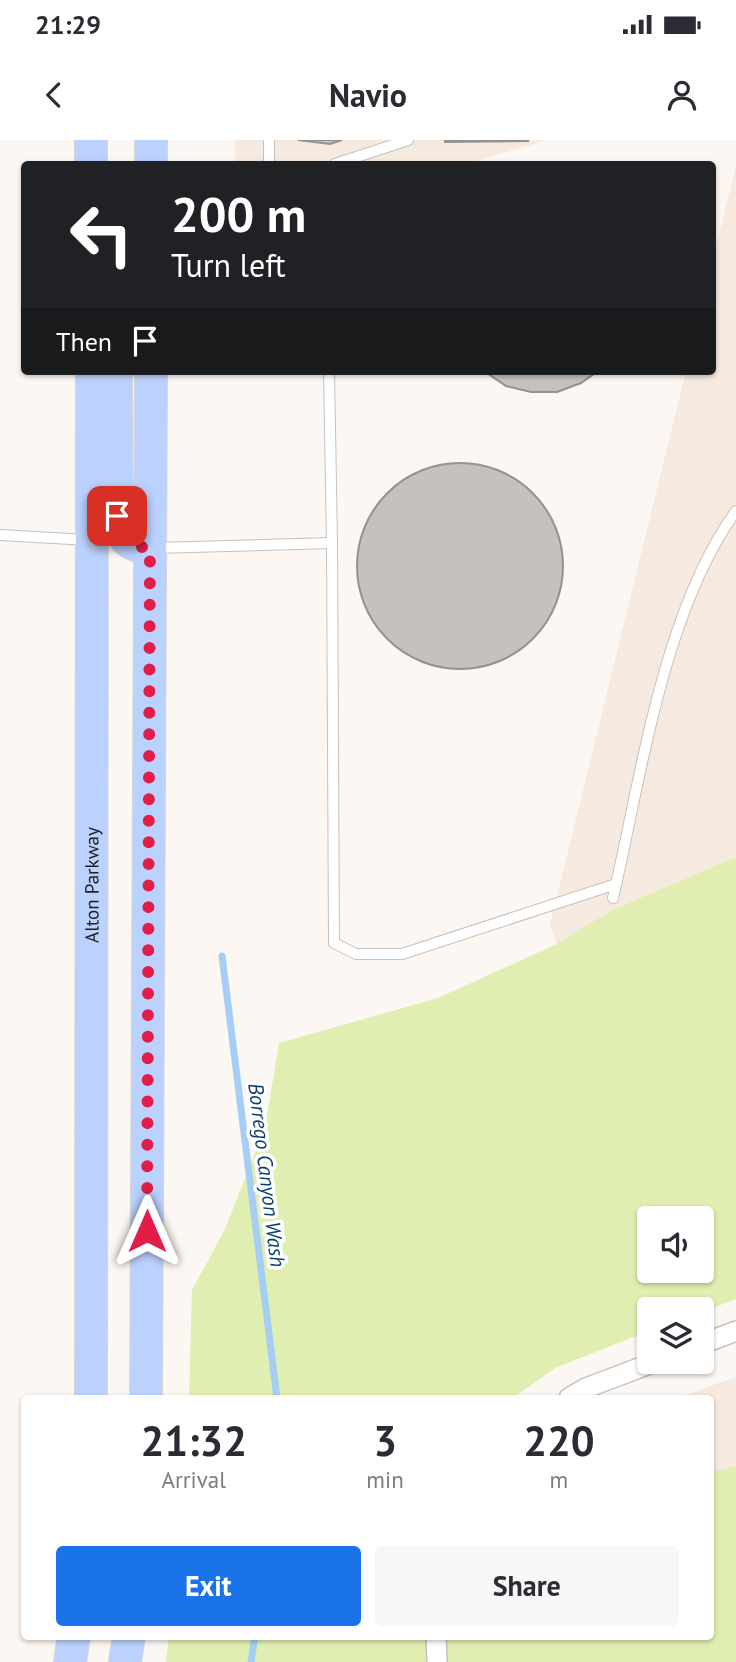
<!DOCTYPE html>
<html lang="en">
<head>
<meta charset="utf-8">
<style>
	:root { --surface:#fff; --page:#f7f7f7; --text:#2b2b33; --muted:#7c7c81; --accent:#1a73e8 }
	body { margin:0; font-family:"PT Sans",sans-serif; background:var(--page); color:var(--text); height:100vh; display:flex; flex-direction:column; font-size:26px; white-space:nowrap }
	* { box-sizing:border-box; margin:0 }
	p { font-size:23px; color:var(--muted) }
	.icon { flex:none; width:38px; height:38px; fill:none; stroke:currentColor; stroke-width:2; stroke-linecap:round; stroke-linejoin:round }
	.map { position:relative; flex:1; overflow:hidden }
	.drawer { position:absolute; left:21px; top:1255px; width:693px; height:245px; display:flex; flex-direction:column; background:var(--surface); border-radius:7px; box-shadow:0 2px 5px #0004 }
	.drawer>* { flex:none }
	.top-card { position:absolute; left:21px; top:21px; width:695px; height:214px; border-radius:7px; box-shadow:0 2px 5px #0004; background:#202124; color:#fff; overflow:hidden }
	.controls { position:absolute; left:637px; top:1066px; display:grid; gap:14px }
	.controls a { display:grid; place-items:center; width:77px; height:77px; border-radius:7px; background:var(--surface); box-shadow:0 2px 5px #0004; font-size:35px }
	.pin { position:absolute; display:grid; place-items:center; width:60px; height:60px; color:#fff; margin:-30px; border-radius:14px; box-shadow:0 4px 10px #0006 }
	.me { position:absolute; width:77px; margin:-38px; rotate:0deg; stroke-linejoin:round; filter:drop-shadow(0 0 5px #0008) }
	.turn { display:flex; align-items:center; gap:24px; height:147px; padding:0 35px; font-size:32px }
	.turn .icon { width:91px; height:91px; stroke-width:2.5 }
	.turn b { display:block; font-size:49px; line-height:60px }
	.then { display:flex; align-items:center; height:66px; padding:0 35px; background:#0003; gap:14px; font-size:26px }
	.eta { display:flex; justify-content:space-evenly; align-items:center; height:119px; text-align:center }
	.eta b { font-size:42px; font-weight:700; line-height:49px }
	.cta { display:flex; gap:14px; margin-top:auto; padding:14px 35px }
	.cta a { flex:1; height:80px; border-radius:7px; background:var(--accent); color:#fff; font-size:28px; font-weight:700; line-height:80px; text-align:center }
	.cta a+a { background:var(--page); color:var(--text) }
	.status { display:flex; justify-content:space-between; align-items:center; height:49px; padding:0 35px; background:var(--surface); direction:ltr }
	.status svg { height:19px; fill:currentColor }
	header { display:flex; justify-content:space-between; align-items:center; height:91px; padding:0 35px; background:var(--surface); font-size:32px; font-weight:700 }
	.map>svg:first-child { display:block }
	.built { fill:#f5e9e0 }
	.green { fill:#e0efb1; fill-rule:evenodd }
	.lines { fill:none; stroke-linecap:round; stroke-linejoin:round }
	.stream { stroke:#a6cef5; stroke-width:7 }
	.building { fill:#c6c1bd; stroke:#96918d; stroke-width:2 }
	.lane-casing { stroke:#c6c1bd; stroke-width:12 }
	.street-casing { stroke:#c6c1bd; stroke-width:22 }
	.primary-casing { stroke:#d7d6d6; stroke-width:34 }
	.lane { stroke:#fff; stroke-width:10 }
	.street { stroke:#fff; stroke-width:19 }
	.primary { stroke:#bbd1fe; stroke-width:32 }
	.route { stroke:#e11d48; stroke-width:12; stroke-dasharray:0 21.6 }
	.labels { text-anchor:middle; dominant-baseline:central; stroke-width:7; stroke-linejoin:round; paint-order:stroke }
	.street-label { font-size:19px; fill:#201e1c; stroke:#fff }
	.water-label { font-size:21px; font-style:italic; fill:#0c4068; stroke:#fff }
</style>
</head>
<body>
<div class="status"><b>21:29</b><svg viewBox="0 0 49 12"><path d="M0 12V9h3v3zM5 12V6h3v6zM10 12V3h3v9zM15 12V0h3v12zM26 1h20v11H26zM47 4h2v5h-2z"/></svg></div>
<header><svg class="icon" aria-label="back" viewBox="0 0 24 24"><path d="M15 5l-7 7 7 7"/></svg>Navio<svg class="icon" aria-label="person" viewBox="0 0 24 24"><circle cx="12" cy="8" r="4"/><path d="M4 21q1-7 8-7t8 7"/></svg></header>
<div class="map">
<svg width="736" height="1522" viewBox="0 0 736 1522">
	<rect width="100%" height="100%" fill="#fcf7f2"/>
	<g class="built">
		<polygon points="235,0 547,0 466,24 235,24"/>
		<polygon points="736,26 736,717 610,771 557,804 550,785 686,231 712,231 712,123"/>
		<polygon points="736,1237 736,1327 711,1332 710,1258 677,1258"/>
	</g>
	<g class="green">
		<path d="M736,717V1159L702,1172V1169H649V1191L555,1228L513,1258H189L192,1150L225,1089L265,988L279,903L438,858L557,804L610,771ZM649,1078H702V1130H649Z"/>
		<polygon points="736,1326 736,1522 166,1522 169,1496 710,1496 711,1332"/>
	</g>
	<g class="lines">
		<g class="stream">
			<polyline points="222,816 277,1258"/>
			<polyline points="251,1522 255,1496"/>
		</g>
	</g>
	<g class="building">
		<polygon points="298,0 342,0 330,4"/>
		<polygon points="445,0 528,0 528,1 445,2"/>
		<polygon points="598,231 581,243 557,252 531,252 506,246 484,231"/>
		<circle cx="460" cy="426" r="103"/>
	</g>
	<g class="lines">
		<defs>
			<g id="lane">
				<polyline points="269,24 269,0"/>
				<polyline points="335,24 408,0"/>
				<polyline points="0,395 88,400"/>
				<polyline points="332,403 334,803 356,814 402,814 616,744"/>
				<polyline points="155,408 332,403 329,231"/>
				<path d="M613,758C641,638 663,471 736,371"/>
			</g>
			<g id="street">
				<polyline points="702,1204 736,1191"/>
				<polyline points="569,1258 586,1248 655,1222"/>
				<polyline points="436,1496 437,1522"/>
			</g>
			<g id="primary">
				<polyline points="91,0 91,24"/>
				<polyline points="151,24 151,0"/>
				<path d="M116,231L117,376C121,398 127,406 150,408"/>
				<path id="s1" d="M91,1258L92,231"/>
				<polyline points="146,1258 151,231"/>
				<polyline points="70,1522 74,1496"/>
				<polyline points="125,1522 129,1496"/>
			</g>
		</defs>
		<use href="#lane" class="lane-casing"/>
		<use href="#street" class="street-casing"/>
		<use href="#primary" class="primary-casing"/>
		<use href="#lane" class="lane"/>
		<use href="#street" class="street"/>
		<use href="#primary" class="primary"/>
	</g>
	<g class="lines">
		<path class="route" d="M117,376C121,398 127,406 150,408L147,1091"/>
	</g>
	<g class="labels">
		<g class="street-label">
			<text stroke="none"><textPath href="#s1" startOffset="513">Alton Parkway</textPath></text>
		</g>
		<g class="water-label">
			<text transform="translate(267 1035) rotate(83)">Borrego Canyon Wash</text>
		</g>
	</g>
</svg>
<div class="controls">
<a><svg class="icon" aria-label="sound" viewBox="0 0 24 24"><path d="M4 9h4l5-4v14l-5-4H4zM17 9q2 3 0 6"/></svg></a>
<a><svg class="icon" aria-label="layers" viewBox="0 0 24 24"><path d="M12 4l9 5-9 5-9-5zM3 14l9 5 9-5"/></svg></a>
</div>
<div class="pin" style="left:117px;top:376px;background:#d93025"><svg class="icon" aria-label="arrive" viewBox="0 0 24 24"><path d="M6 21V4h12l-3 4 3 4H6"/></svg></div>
<svg class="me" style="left:147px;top:1091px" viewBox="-20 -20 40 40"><path d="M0-17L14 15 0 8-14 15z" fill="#e11d48" stroke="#fff" stroke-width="4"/></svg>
<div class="top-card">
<div class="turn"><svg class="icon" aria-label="left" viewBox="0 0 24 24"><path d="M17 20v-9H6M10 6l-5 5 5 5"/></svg><div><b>200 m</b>Turn left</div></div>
<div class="then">Then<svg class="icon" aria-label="arrive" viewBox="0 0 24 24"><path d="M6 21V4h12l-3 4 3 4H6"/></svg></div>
</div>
<section class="drawer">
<div class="eta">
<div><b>21:32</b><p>Arrival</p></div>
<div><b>3</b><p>min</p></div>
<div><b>220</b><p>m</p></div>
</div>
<div class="cta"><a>Exit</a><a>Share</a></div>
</section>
</div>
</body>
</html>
